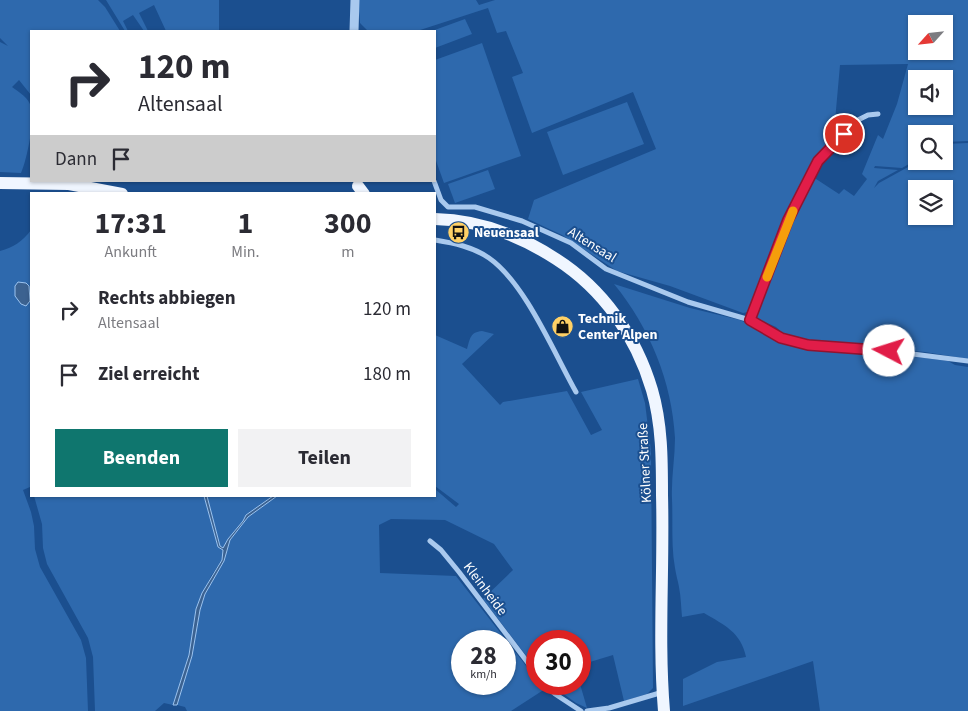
<!DOCTYPE html>
<html lang="de">
<head>
<meta charset="utf-8">
<style>
	:root { --surface:#fff; --page:#f2f2f3; --text:#2b2b33; --muted:#7c7c81; --accent:#0f766e }
	body { margin:0; font-family:"Source Sans 3",sans-serif; background:var(--page); color:var(--text); height:100vh; display:flex; flex-direction:column; font-size:19px; white-space:nowrap }
	* { box-sizing:border-box; margin:0 }
	p { font-size:16px; color:var(--muted) }
	.icon { flex:none; width:28px; height:28px; fill:none; stroke:currentColor; stroke-width:2; stroke-linecap:round; stroke-linejoin:round }
	.map { position:relative; flex:1; overflow:hidden }
	.side { position:absolute; left:30px; top:192px; width:406px; height:305px; display:flex; flex-direction:column; background:var(--surface); border-radius:0px; box-shadow:0 1px 4px #0004 }
	.side>* { flex:none }
	.guide { position:absolute; left:30px; top:30px; width:406px; height:152px; border-radius:0px; box-shadow:0 1px 4px #0004; background:#fff; color:var(--text); overflow:hidden }
	.needle { width:32px; rotate:243deg }
	.tools { position:absolute; left:908px; top:15px; display:grid; gap:10px }
	.tools a { display:grid; place-items:center; width:45px; height:45px; border-radius:0px; background:var(--surface); box-shadow:0 1px 4px #0004; font-size:25px }
	.speed { position:absolute; left:451px; top:630px; display:flex; gap:10px; font-size:25px; font-weight:700; text-align:center }
	.speed>* { display:grid; place-content:center; width:65px; height:65px; border-radius:50%; background:var(--surface); box-shadow:0 1px 4px #0004; line-height:1 }
	.speed small { font-size:12px; font-weight:400 }
	.speed .limit { border:8px solid #d22; background:#fff; color:#111 }
	.pin { position:absolute; display:grid; place-items:center; width:42px; height:42px; color:#fff; margin:-21px; border:2px solid #fff; border-radius:50%; box-shadow:0 1px 5px #0007 }
	.me { position:absolute; width:55px; margin:-28px; rotate:275deg; stroke-linejoin:round; filter:drop-shadow(0 0 4px #0008) }
	.turn { display:flex; align-items:center; gap:18px; height:105px; padding:0 25px; font-size:22px }
	.turn .icon { width:65px; height:65px; stroke-width:2.5 }
	.turn b { display:block; font-size:35px; line-height:42px }
	.then { display:flex; align-items:center; height:48px; padding:0 25px; background:#0003; gap:10px; font-size:19px }
	.eta { display:flex; justify-content:space-evenly; align-items:center; height:85px; text-align:center }
	.eta b { font-size:30px; font-weight:700; line-height:35px }
	.button { display:flex; gap:10px; margin-top:auto; padding:10px 25px }
	.button a { flex:1; height:58px; border-radius:0px; background:var(--accent); color:#fff; font-size:20px; font-weight:700; line-height:58px; text-align:center }
	.button a+a { background:var(--page); color:var(--text) }
	ul { padding:0; list-style:none }
	li { display:flex; align-items:center; gap:15px; height:65px; padding:0 25px }
	li div { flex:1 }
	li b { display:block; font-size:19px }
	li em { font-style:normal }
	.map>svg:first-child { display:block }
	.green { fill:#2e69ad; fill-rule:evenodd }
	.water { fill:#3c6290; stroke:#9cc4f0 }
	.lines { fill:none; stroke-linecap:round; stroke-linejoin:round }
	.minor { stroke:#a9c9ee; stroke-width:5 }
	.tertiary { stroke:#a9c9ee; stroke-width:9 }
	.primary { stroke:#f0f6ff; stroke-width:12 }
	.route-casing { stroke:#92132f; stroke-width:12 }
	.route { stroke:#e11d48; stroke-width:9 }
	.slow { stroke:#f59e0b; stroke-width:9 }
	.labels { text-anchor:middle; dominant-baseline:central; stroke-width:4; stroke-linejoin:round; paint-order:stroke }
	.poi-label { font-size:14px; font-weight:bold; fill:#fff; stroke:#1b4f8f; text-anchor:start }
	.street-label { font-size:14px; fill:#fff; stroke:#1b4f8f }
</style>
</head>
<body>
<div class="map">
<svg width="968" height="711" viewBox="0 0 968 711">
	<rect width="100%" height="100%" fill="#1b4f8f"/>
	<g class="green">
		<path d="M0,0H98L105,7L120,31H31V95L19,80L12,87C19,92 29,98 31,107C35,120 27,160 21,173L0,172V42L8,46L0,38Z"/>
		<polygon points="106,0 219,0 219,31 166,31 154,5 139,13 148,31 144,31 133,15 123,21 128,31 125,31"/>
		<path d="M358,0H476L479,5L495,0H968V141L944,142V134H916V160L902,168L875,166L874,168L898,170L878,181L874,188L879,183L919,161H944V144L968,143V359L925,352L803,340L786,336L776,327L756,318L796,212L813,177L839,194L844,189L854,196L867,179L862,174L878,135L883,139L897,104L908,64L840,65L835,121C824,129 827,136 827,148L811,166L798,190L752,308L748,312L743,313L670,286L617,271L562,235L528,219L534,200L656,149L633,92L532,133L512,77L523,73L506,31L497,33L488,8L417,31H373L367,30L360,23ZM916,24H944V51H916ZM916,79H944V106H916ZM916,189H944V216H916Z"/>
		<polygon points="465,19 472,34 435,48 435,31 432,31"/>
		<polygon points="482,43 521,156 444,183 435,158 435,60"/>
		<polygon points="627,102 644,144 563,175 547,132"/>
		<polygon points="488,170 495,189 455,203 448,184"/>
		<path d="M31,230V488L30,487L23,490L31,512L34,526L35,549L40,567L81,640L86,658L88,711H0V251C14,247 22,242 31,230Z"/>
		<path d="M614,284L690,308L740,320L784,341L802,346L925,358L948,361L955,365L968,367V711H820L813,661L683,706V679L717,662L746,657C741,632 724,625 704,613L682,617C681,607 681,597 679,587C678,581 676,575 675,568C671,546 673,522 672,499C671,479 675,458 675,438C672,382 650,328 614,284Z"/>
		<path d="M482,331L494,334L462,364L500,405L503,402L567,391L591,435L602,430L581,392L638,379L645,403L651,451L653,688L647,694L624,701L613,655L580,665V641H538L537,670L483,599L513,570L494,544L445,520L391,519L379,525L380,573L456,576L537,680L538,684H541L545,689L511,711H187L185,707L177,705L192,656L200,610L205,594L224,561L230,540L248,517L277,496H435V489L456,507L459,504L435,486V335L467,349C470,339 470,332 482,331ZM462,641H505V684H462Z"/>
		<polygon points="34,496 204,496 218,547 223,550 222,560 211,576 196,609 189,655 173,705 164,703 155,711 95,711 93,657 88,638 47,564 43,548 42,524"/>
		<polygon points="207,496 273,496 246,515 243,521 228,539 224,548 220,546"/>
		<polygon points="550,684 580,684 587,708 576,703"/>
	</g>
	<g class="water">
		<polygon points="18,282 26,283 29,286 30,301 26,306 21,304 15,296 15,286"/>
		<polygon points="204,496 207,496 220,546 223,548 228,539 243,521 246,515 273,496 277,496 248,517 230,540 224,561 205,594 200,610 192,656 177,705 173,705 189,655 196,609 202,593 222,560 223,550 218,547"/>
	</g>
	<g class="lines">
		<g class="minor">
			<polyline points="434,181 441,200 448,207 475,207 522,221 571,243 606,269 688,302 750,320 781,337 808,345 889,351 968,361"/>
			<path d="M435,240C454,243 473,247 489,258C525,283 554,353 576,392"/>
			<polyline points="750,320 788,220 818,161 856,121 868,115 878,114"/>
			<polyline points="430,541 441,550 459,572 538,676"/>
			<polyline points="544,684 555,694 581,711"/>
			<polyline points="587,711 609,708 663,692"/>
		</g>
		<polyline class="tertiary" points="354,31 355,0"/>
		<g class="primary">
			<polyline points="0,183 69,184 122,194"/>
			<polyline points="358,186 364,194"/>
			<path d="M435,219C479,220 519,235 556,259C603,289 636,336 652,390C662,424 662,460 662,495C664,567 658,639 664,711"/>
		</g>
	</g>
	<g class="lines">
		<defs>
			<polyline id="route" points="844,134 818,161 788,220 750,320 781,338 808,345 889,351"/>
		</defs>
		<use href="#route" class="route-casing"/>
		<use href="#route" class="route"/>
		<polyline class="slow" points="767,277 793,211"/>
	</g>
	<defs>
		<symbol id="bus-disc" viewBox="-11 -11 22 22"><circle r="9.5" fill="#ffd166" stroke="#1b4f8f"/><path d="M-5-6H5V4H4V6H2V4H-2V6H-4V4H-5ZM-3.5-4V0h7V-4ZM-3.5 1.2v1.5H-2V1.2ZM2 1.2v1.5H3.5V1.2Z" fill="#111"/></symbol>
		<symbol id="shop-disc" viewBox="-11 -11 22 22"><circle r="9.5" fill="#ffd166" stroke="#1b4f8f"/><path d="M-5-2.5h2.3a2.7 3.5 0 0 1 5.4 0H5L5.5 6h-11ZM-1.5-2.5h3a1.5 2.3 0 0 0-3 0Z" fill="#111"/></symbol>
	</defs>
	<g fill-rule="evenodd">
		<use href="#bus-disc" x="446" y="220" width="25" height="25"/>
		<use href="#shop-disc" x="550" y="314" width="25" height="25"/>
	</g>
	<g class="labels">
		<g class="poi-label">
			<text x="474" y="233">Neuensaal</text>
			<text x="578" y="319">Technik<tspan x="578" dy="16">Center Alpen</tspan></text>
		</g>
		<g class="street-label">
			<text transform="translate(592 245) rotate(32)">Altensaal</text>
			<text transform="translate(645 463) rotate(-93)">Kölner Straße</text>
			<text transform="translate(485 589) rotate(53)">Kleinheide</text>
		</g>
	</g>
</svg>
<div class="tools">
<a><svg class="needle" viewBox="-14 -14 28 28"><path d="M0-13l5 13h-10z" fill="#e53935"/><path d="M0 13l5-13h-10z" fill="#7c7c81"/></svg></a>
<a><svg class="icon" aria-label="sound" viewBox="0 0 24 24"><path d="M4 9h4l5-4v14l-5-4H4zM17 9q2 3 0 6"/></svg></a>
<a><svg class="icon" aria-label="search" viewBox="0 0 24 24"><circle cx="10" cy="10" r="6"/><path d="M15 15l6 6"/></svg></a>
<a><svg class="icon" aria-label="layers" viewBox="0 0 24 24"><path d="M12 4l9 5-9 5-9-5zM3 14l9 5 9-5"/></svg></a>
</div>
<div class="speed"><div>28<small>km/h</small></div><div class="limit">30</div></div>
<div class="pin" style="left:844px;top:134px;background:#d93025"><svg class="icon" aria-label="arrive" viewBox="0 0 24 24"><path d="M6 21V4h12l-3 4 3 4H6"/></svg></div>
<svg class="me" style="left:889px;top:351px" viewBox="-20 -20 40 40"><circle r="19" fill="#fff"/><path d="M0-13L10 11 0 6-10 11z" fill="#e11d48"/></svg>
<div class="guide">
<div class="turn"><svg class="icon" aria-label="right" viewBox="0 0 24 24"><path d="M7 20v-9h11M14 6l5 5-5 5"/></svg><div><b>120 m</b>Altensaal</div></div>
<div class="then">Dann<svg class="icon" aria-label="arrive" viewBox="0 0 24 24"><path d="M6 21V4h12l-3 4 3 4H6"/></svg></div>
</div>
<section class="side">
<div class="eta">
<div><b>17:31</b><p>Ankunft</p></div>
<div><b>1</b><p>Min.</p></div>
<div><b>300</b><p>m</p></div>
</div>
<ul>
<li><svg class="icon" aria-label="right" viewBox="0 0 24 24"><path d="M7 20v-9h11M14 6l5 5-5 5"/></svg><div><b>Rechts abbiegen</b><p>Altensaal</p></div><em>120 m</em></li>
<li><svg class="icon" aria-label="arrive" viewBox="0 0 24 24"><path d="M6 21V4h12l-3 4 3 4H6"/></svg><div><b>Ziel erreicht</b></div><em>180 m</em></li>
</ul>
<div class="button"><a>Beenden</a><a>Teilen</a></div>
</section>
</div>
</body>
</html>
